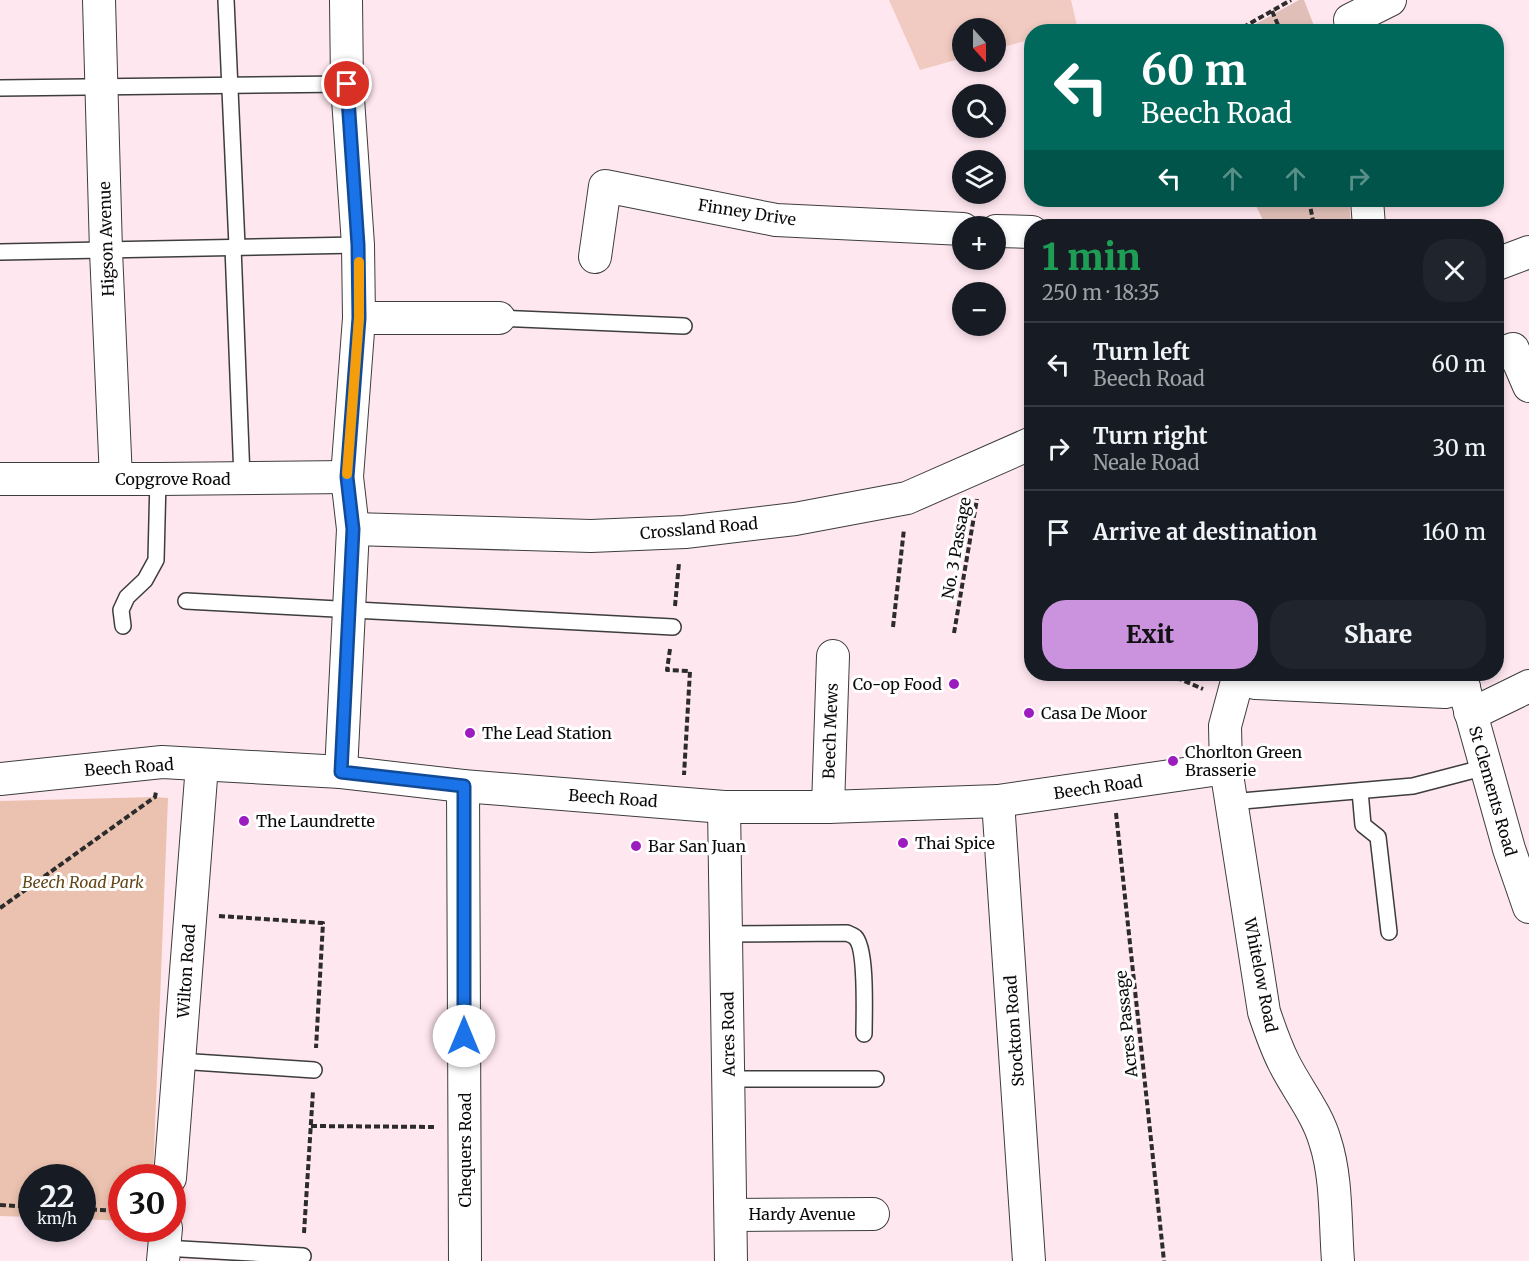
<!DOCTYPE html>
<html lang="en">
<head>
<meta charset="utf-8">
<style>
	:root { --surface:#171b24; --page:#20242c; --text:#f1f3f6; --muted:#9ea1a6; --line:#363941; --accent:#cb92de }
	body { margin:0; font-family:Merriweather,serif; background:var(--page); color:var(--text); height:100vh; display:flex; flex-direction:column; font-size:22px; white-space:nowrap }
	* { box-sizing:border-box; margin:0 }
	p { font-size:20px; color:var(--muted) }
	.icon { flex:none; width:33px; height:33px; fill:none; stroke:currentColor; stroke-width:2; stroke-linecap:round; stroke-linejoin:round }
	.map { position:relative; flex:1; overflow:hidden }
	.details { position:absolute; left:1024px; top:219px; width:480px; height:462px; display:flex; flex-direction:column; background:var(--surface); border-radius:24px; box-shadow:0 3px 9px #0003 }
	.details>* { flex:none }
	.top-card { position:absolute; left:1024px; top:24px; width:480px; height:183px; border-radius:24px; box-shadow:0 3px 9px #0003; background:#00695c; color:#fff; overflow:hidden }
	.needle { width:39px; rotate:159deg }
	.fabs { position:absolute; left:952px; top:18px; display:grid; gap:12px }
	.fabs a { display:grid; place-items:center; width:54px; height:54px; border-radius:50%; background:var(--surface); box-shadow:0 3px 9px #0003; font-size:30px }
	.speed { position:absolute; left:18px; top:1164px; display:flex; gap:12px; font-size:30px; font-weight:700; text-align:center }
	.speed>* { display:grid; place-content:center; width:78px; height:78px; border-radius:50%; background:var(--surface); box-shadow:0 3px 9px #0003; line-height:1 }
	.speed small { font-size:15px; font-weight:400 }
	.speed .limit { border:9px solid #d22; background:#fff; color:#111 }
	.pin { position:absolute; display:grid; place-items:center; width:51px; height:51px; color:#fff; margin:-26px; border:3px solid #fff; border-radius:50%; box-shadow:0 2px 6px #0007 }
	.me { position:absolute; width:66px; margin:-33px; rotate:0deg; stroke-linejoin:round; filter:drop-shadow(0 0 4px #0008) }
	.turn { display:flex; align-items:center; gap:21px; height:126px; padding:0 18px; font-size:27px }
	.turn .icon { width:78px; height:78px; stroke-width:2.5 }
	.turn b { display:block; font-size:42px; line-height:51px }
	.lanes { display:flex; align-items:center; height:57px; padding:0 18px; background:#0003; justify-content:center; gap:30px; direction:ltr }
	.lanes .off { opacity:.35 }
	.round { display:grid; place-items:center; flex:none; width:63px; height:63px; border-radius:24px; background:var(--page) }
	.summary { display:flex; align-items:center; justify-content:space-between; height:102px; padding:0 18px }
	h1 { font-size:36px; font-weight:800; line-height:45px; color:#1e9e55 }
	.action { display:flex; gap:12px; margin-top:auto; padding:12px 18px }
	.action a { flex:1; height:69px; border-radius:24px; background:var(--accent); color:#111; font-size:24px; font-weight:800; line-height:69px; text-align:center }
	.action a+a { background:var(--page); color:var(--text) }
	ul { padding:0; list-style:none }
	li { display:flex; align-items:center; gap:18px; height:84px; padding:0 18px; border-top:2px solid var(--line) }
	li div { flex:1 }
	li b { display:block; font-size:22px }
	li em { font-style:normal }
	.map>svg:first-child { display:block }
	.green { fill:#ebc2af }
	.cemetery { fill:#e0bfb8 }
	.pitch { fill:#f1cac1 }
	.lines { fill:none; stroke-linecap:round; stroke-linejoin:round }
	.lane-casing { stroke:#3d3d3d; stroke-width:18 }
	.street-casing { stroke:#3d3d3d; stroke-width:34 }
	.path { stroke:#2c2c2c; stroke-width:4; stroke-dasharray:6 3; stroke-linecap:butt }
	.lane { stroke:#fff; stroke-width:15 }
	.street { stroke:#fff; stroke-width:32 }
	.route-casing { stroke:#114b97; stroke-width:15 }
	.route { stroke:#1a73e8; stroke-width:10 }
	.slow { stroke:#f59e0b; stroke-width:10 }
	.poi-dot { fill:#9c1cc0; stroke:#fff; stroke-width:2 }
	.labels { text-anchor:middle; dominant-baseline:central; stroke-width:6; stroke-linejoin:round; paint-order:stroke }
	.street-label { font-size:16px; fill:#0a0a0a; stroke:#fff }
	.poi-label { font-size:16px; fill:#0a0a0a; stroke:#fff; text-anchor:start }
	.park-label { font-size:16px; font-style:italic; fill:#644718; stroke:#fff }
</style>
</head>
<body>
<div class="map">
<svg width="1529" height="1261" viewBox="0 0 1529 1261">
	<rect width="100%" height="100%" fill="#ffe7f0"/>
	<polygon class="green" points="155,797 168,798 153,1177 122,1178 121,1221 83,1219 82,1178 32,1178 31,1217 0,1216 0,801"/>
	<g class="cemetery">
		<polygon points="1299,0 1304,0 1316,31 1243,31"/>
		<polygon points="1253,200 1349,200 1351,226 1266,226"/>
	</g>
	<polygon class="pitch" points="889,0 1071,0 1077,26 1058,31 1032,32 1032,39 996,49 996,28 963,28 963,58 920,70"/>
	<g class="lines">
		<defs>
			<g id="lane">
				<polyline points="226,0 237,246"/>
				<polyline points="0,88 347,84"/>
				<polyline points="233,247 242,478"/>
				<polyline points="0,252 358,245"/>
				<polyline points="499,318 684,326"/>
				<polyline points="186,601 673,627"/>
				<polyline points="123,626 121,610 127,597 145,580 156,560 158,479"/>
				<polyline points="1360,791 1363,825 1378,837 1389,932"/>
				<polyline points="1231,802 1413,786 1486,767"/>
				<path d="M726,934L847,933C849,934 854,936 855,937C867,948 864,1016 864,1034"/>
				<polyline points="179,1061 314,1070"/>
				<polyline points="729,1079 876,1079"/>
				<polyline points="164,1248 303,1256"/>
			</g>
			<g id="street">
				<polyline points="99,0 106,251 116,479"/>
				<polyline points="1350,20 1390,0"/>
				<polyline points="1367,200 1369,226"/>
				<polyline points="996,231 1032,232"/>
				<polyline points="595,257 605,186 776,220 963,229"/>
				<polyline points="1497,264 1529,252"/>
				<polyline points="359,318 499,318"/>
				<polyline points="1497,355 1513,349 1529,386"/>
				<polyline points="0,479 158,479 347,477"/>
				<polyline points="353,529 591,536 685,532 795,519 907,498 1032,443"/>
				<path d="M1239,674L1225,726L1226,768L1264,1012C1270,1030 1276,1047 1284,1063C1297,1089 1317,1113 1325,1141C1337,1177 1335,1223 1338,1261"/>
				<polyline points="1460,674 1509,849 1529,907"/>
				<polyline points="1237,679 1256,683 1445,692 1464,687"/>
				<polyline points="1470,712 1484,708 1529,686"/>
				<polyline points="341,772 353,529 347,477 359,318 358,245 347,84 346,0"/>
				<polyline points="0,779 162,762 341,772 463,786 724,807 828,807 998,801 1226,768"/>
				<polyline points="463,786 465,1261"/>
				<polyline points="998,801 1029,1261"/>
				<polyline points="724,807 731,1261"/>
				<polyline points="828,807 833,656"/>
				<polyline points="170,1178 202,765"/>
				<polyline points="731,1215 873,1214"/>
				<polyline points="163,1261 166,1228"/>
			</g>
		</defs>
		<use href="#lane" class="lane-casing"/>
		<use href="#street" class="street-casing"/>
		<g class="path">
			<polyline points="1272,11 1281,32"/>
			<polyline points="1235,32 1291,0"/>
			<polyline points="1309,200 1314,226"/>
			<polyline points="675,606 679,563"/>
			<polyline points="893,627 904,529"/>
			<polyline points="954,633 977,499"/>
			<polyline points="670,649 667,670 690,671 684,775"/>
			<polyline points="1168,674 1203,689"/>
			<polyline points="1116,813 1164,1261"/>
			<polyline points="0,908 155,797 156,792"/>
			<polyline points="219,916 323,923 316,1048"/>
			<polyline points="311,1126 436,1127"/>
			<polyline points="0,1205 32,1207"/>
			<polyline points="82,1209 122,1211"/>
			<polyline points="304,1233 313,1091"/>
		</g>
		<use href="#lane" class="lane"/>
		<use href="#street" class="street"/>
	</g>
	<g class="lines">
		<defs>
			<polyline id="route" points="347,84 358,245 359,318 347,477 353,529 341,772 464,786 464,1036"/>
		</defs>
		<use href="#route" class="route-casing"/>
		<use href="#route" class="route"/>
		<polyline class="slow" points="347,474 359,318 359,262"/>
	</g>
	<g class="poi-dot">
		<circle cx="954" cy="684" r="6"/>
		<circle cx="1029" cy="713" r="6"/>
		<circle cx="470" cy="733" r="6"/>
		<circle cx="1173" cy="761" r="6"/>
		<circle cx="244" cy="821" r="6"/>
		<circle cx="903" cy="843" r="6"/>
		<circle cx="636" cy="846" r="6"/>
	</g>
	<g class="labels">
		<g class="street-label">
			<text transform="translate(747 212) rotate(9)">Finney Drive</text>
			<text transform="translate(106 239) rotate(-92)">Higson Avenue</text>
			<text x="173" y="479">Copgrove Road</text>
			<text transform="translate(699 528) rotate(-5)">Crossland Road</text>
			<text transform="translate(956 548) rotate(-80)">No. 3 Passage</text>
			<text transform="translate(830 731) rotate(-88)">Beech Mews</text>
			<text transform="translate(129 767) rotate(-4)">Beech Road</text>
			<text transform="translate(1098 787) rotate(-8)">Beech Road</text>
			<text transform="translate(1493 791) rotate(74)">St Clements Road</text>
			<text transform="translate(613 798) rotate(4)">Beech Road</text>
			<text transform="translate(186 971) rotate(-86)">Wilton Road</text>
			<text transform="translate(1261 975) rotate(79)">Whitelow Road</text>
			<text transform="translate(1126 1024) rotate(-96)">Acres Passage</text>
			<text transform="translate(1014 1031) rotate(-94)">Stockton Road</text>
			<text transform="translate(728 1034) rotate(-91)">Acres Road</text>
			<text transform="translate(465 1150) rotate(-90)">Chequers Road</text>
			<text x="802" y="1214">Hardy Avenue</text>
		</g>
		<g class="poi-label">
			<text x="942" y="684" text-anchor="end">Co-op Food</text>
			<text x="1041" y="713">Casa De Moor</text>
			<text x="482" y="733">The Lead Station</text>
			<text x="1185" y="752">Chorlton Green<tspan x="1185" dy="18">Brasserie</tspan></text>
			<text x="256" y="821">The Laundrette</text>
			<text x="915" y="843">Thai Spice</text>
			<text x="648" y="846">Bar San Juan</text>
		</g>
		<g class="park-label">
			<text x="83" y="882">Beech Road Park</text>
		</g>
	</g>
</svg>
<div class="fabs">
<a><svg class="needle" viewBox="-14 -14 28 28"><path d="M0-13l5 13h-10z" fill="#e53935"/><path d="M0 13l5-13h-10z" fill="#9ea1a6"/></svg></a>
<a><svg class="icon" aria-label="search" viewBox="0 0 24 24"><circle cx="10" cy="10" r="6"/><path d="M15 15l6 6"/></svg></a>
<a><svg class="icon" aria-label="layers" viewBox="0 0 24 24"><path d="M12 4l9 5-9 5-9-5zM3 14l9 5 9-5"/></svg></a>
<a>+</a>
<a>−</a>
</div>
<div class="speed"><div>22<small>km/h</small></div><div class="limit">30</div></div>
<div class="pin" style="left:347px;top:84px;background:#d93025"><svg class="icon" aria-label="arrive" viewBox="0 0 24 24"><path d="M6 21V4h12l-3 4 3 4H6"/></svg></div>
<svg class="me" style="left:464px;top:1036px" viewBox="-20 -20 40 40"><circle r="19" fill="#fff"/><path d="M0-13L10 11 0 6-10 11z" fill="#1a73e8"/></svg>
<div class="top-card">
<div class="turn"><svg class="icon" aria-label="left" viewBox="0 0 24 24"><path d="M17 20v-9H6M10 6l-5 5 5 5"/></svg><div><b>60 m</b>Beech Road</div></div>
<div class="lanes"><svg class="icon" aria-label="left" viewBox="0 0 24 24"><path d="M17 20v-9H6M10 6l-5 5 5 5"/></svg><svg class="icon off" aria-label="ahead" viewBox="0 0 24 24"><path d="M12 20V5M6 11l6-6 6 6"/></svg><svg class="icon off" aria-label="ahead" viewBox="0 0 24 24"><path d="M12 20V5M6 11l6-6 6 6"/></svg><svg class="icon off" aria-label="right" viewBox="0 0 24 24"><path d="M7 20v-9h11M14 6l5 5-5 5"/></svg></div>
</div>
<section class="details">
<div class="summary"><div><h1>1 min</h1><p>250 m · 18:35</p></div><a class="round"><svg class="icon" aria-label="close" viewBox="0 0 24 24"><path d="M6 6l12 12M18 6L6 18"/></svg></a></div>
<ul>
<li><svg class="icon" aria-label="left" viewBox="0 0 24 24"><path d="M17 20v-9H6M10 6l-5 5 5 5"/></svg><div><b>Turn left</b><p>Beech Road</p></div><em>60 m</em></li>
<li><svg class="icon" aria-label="right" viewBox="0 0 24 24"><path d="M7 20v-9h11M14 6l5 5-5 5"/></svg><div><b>Turn right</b><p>Neale Road</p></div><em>30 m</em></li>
<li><svg class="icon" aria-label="arrive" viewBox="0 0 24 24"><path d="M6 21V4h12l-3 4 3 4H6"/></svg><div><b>Arrive at destination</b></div><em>160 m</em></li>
</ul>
<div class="action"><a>Exit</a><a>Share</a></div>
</section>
</div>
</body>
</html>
